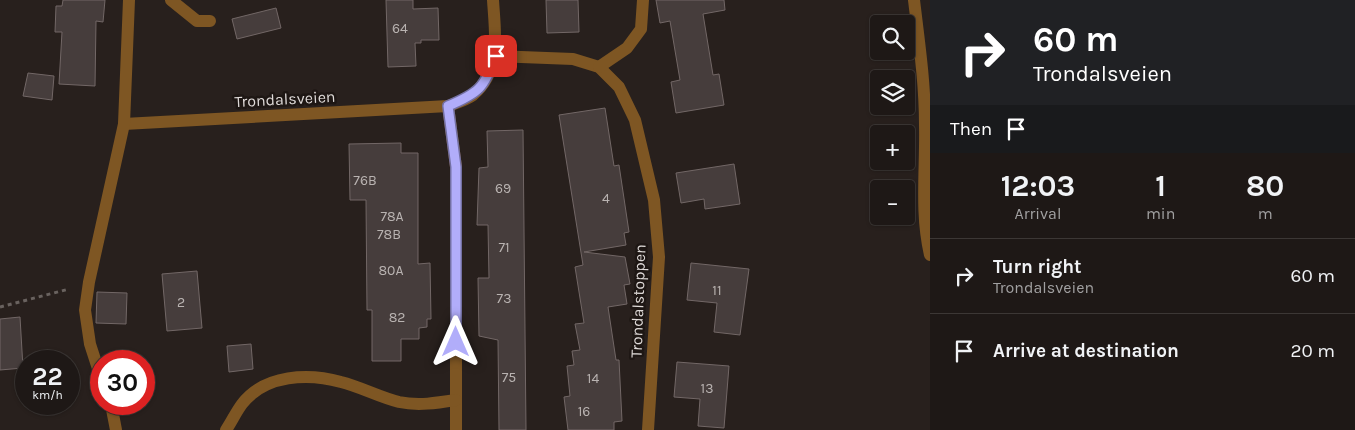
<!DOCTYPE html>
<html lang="en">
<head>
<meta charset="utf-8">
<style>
	:root { --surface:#1e1816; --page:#26211f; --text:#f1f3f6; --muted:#a1a0a1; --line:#3c3735 }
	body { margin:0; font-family:Karla,sans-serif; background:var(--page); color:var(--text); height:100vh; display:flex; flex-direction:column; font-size:19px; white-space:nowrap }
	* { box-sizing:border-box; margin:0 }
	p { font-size:16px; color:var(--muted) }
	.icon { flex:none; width:28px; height:28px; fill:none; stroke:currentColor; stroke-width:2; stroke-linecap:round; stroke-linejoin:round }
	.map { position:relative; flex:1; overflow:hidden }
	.drawer { display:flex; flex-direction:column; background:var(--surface); width:425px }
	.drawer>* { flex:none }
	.hud { background:#202124; color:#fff; overflow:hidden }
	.tools { position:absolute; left:870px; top:15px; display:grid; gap:10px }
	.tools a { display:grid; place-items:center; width:45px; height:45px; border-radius:5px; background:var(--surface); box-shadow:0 1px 4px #0004,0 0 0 1px var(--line); font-size:25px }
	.speed { position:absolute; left:15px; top:350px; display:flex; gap:10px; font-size:25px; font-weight:700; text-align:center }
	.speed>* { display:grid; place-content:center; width:65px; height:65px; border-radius:50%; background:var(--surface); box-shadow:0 1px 4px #0004,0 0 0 1px var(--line); line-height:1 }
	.speed small { font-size:12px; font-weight:400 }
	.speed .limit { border:8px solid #d22; background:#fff; color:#111 }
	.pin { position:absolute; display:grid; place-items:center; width:42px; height:42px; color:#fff; margin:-21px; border-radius:10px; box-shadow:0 2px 8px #0006 }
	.me { position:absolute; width:55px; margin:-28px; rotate:0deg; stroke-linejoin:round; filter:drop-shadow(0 0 4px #0008) }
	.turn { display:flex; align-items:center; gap:18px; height:105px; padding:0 20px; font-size:22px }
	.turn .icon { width:65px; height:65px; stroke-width:2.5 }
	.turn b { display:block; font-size:35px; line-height:42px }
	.then { display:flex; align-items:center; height:48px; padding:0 20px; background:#0003; gap:10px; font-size:19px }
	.eta { display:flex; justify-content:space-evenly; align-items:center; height:85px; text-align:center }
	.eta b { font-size:30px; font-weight:700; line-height:35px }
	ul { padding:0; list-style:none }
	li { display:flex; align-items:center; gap:15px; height:75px; padding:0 20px; border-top:1px solid var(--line) }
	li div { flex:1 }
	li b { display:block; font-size:19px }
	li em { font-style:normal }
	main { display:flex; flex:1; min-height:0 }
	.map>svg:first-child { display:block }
	.building { fill:#463d3c; stroke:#726766 }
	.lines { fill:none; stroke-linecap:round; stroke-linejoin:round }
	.path { stroke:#69625f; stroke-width:3; stroke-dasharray:4 4; stroke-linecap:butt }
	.minor { stroke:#7e5623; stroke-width:12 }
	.route-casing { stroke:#7370a2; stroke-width:12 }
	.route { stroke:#b1adfa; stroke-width:9 }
	.labels { text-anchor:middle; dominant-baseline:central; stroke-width:5; stroke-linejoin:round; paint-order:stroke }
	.number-label { font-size:14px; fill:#b9b3b1 }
	.street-label { font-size:16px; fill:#dfdad8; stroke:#1e1714 }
</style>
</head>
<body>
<main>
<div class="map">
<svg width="930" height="430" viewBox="0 0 930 430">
	<rect width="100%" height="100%" fill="#28201d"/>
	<g class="building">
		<polygon points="63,0 105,0 103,22 96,21 95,86 59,84 62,32 55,32 56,6 62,6"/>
		<polygon points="386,0 413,0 413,9 438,8 439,40 421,40 421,43 415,43 416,66 388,67"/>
		<polygon points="546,0 578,0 579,32 547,33"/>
		<polygon points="656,0 724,0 725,10 703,14 713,75 719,74 724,105 676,113 671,82 680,80 670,21 660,23"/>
		<polygon points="276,8 281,28 237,39 232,19"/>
		<polygon points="28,73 54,76 52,100 23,96"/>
		<polygon points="605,108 614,166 619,165 629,232 624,233 626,245 584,252 625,257 630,284 624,285 627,304 608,307 616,360 619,360 622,421 614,422 614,430 568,430 564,397 570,396 567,366 574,365 572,351 580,350 575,324 584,323 575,267 583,265 559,115"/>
		<polygon points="523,130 526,430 499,430 498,340 479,336 478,278 489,278 488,225 477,225 479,168 488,167 487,131"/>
		<polygon points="401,143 401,153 418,153 418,264 430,263 431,319 427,319 427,327 419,328 419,339 401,339 401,361 372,361 372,310 367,310 366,200 350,200 349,144"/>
		<polygon points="734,164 740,204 705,209 704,199 681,203 676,173"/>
		<polygon points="691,263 749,269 740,335 714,332 717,303 687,300"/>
		<polygon points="197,271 202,328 167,331 162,274"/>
		<polygon points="97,292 127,293 126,324 96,323"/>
		<polygon points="20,317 23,368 0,370 0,319"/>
		<polygon points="251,344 253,369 229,372 227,346"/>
		<polygon points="677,362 729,366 724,428 698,426 700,399 674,397"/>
	</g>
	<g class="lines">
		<polyline class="path" points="0,307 69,289"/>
		<g class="minor">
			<polyline points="171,0 197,21 210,21"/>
			<path d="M914,0C919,42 925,83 925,125C926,169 920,212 930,255"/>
			<polyline points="496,56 573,59 599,67 619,87 635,120 654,200 659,257 648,430"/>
			<polyline points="599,67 627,48 641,29 643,0"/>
			<polyline points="448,106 456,167 456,430"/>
			<path d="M124,124L448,106C456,103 466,100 473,95C502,70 495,34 493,0"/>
			<polyline points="101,378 90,344 85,310 89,282 124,124 129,0"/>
			<polyline points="111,404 116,430"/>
			<path d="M226,430C232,421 236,412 242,404C265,374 309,373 341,382C361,387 379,397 399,402C418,406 437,403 456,400"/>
		</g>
	</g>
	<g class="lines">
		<defs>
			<path id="route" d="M456,342V167L448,106C479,93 484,88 496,56"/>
		</defs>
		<use href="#route" class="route-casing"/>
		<use href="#route" class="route"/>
	</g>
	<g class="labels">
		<g class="number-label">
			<text x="400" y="28">64</text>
			<text x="365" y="180">76B</text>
			<text x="503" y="188">69</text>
			<text x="606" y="198">4</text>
			<text x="392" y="216">78A</text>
			<text x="389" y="234">78B</text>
			<text x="504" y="247">71</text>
			<text x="391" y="270">80A</text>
			<text x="717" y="290">11</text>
			<text x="504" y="298">73</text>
			<text x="181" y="302">2</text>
			<text x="397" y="317">82</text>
			<text x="509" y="377">75</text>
			<text x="593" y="378">14</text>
			<text x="707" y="388">13</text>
			<text x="584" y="411">16</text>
		</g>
		<g class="street-label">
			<text transform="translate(285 99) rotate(-3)">Trondalsveien</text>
			<text transform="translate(638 301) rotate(-88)">Trondalstoppen</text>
		</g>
	</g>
</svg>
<div class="tools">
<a><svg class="icon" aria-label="search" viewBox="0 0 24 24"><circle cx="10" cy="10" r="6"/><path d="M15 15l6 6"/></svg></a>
<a><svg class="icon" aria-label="layers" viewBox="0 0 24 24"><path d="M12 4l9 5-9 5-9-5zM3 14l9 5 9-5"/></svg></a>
<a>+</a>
<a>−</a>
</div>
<div class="speed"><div>22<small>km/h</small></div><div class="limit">30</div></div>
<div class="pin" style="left:496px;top:56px;background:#d93025"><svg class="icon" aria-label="arrive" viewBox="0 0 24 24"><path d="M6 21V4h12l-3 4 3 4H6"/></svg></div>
<svg class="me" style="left:456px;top:342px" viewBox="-20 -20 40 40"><path d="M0-17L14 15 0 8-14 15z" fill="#b1adfa" stroke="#fff" stroke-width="4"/></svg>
</div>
<section class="drawer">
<div class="hud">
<div class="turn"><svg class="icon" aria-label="right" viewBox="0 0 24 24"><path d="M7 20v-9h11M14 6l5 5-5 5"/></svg><div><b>60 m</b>Trondalsveien</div></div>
<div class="then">Then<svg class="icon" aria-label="arrive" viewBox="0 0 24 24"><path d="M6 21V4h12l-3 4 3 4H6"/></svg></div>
</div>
<div class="eta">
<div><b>12:03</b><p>Arrival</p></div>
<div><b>1</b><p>min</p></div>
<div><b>80</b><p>m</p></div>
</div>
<ul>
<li><svg class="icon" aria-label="right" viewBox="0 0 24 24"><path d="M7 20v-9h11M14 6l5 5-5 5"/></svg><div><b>Turn right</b><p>Trondalsveien</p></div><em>60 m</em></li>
<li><svg class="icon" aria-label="arrive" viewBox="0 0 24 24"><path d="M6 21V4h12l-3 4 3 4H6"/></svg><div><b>Arrive at destination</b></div><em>20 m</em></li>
</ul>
</section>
</main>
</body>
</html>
